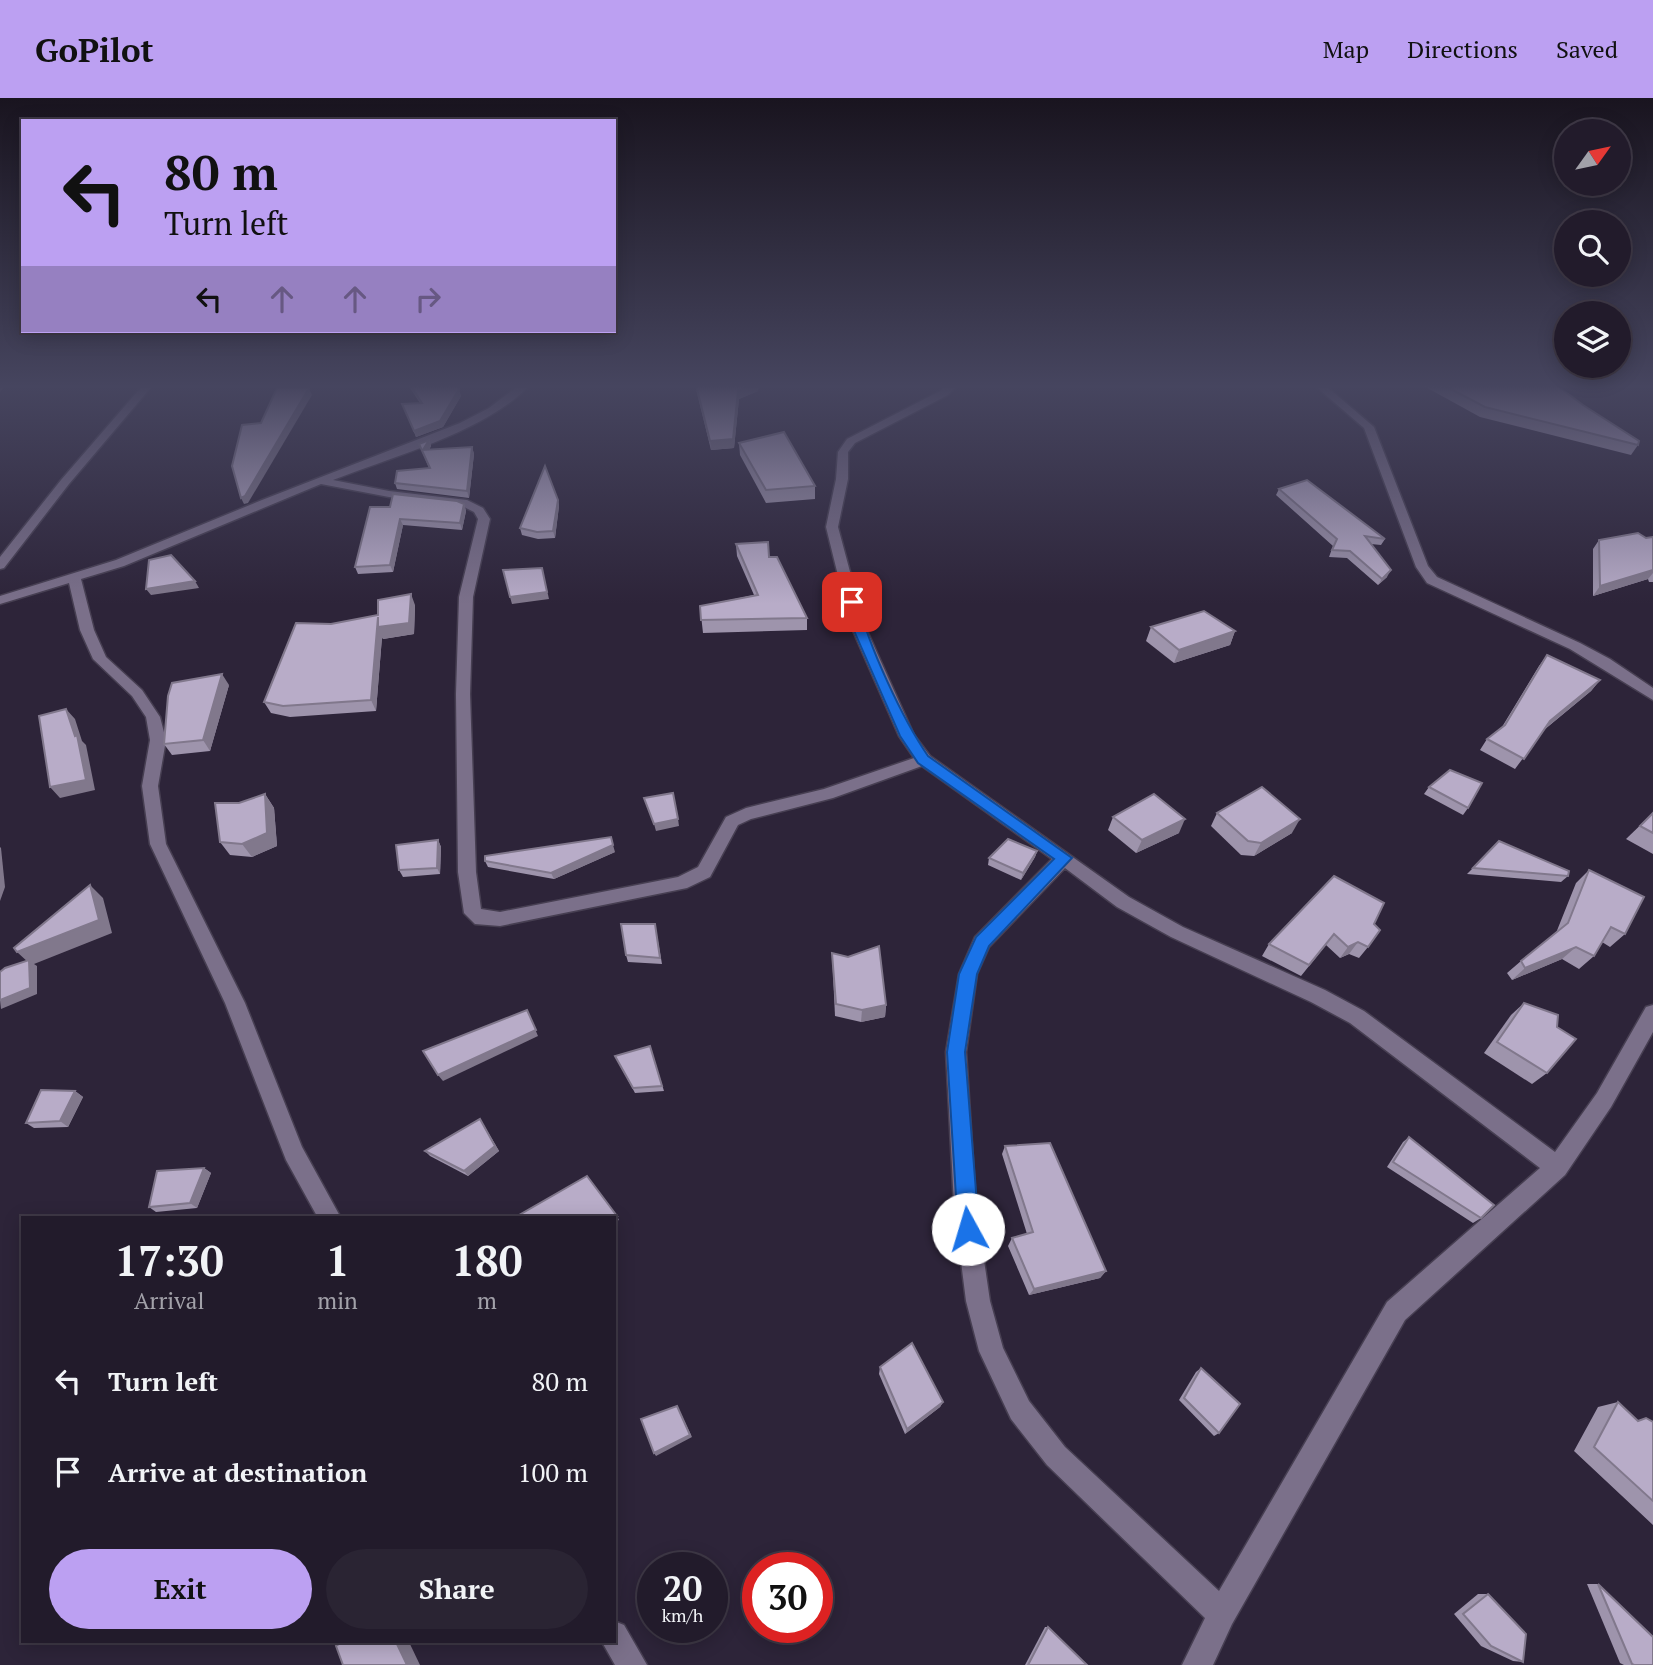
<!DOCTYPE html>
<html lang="en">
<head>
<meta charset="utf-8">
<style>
	:root { --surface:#221b2b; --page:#2a2433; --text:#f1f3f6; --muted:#a2a1a9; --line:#3f3947; --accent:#bca0f2 }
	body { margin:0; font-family:"PT Serif",serif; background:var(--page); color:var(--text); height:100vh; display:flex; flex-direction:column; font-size:26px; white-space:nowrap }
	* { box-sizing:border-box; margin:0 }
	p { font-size:23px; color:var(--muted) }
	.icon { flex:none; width:38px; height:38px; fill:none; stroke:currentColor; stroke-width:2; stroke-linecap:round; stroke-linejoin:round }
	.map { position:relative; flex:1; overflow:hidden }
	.side { position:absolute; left:21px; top:1118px; width:595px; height:427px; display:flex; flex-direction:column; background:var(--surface); border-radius:0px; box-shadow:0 4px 18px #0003,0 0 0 2px var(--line) }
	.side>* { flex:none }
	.banner { position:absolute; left:21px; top:21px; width:595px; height:214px; border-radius:0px; box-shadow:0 4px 18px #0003,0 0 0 2px var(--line); background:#bca0f2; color:#111; overflow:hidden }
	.needle { width:46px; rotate:57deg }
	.fabs { position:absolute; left:1554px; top:21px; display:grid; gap:14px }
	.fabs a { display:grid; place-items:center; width:77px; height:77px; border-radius:50%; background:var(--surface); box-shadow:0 4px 18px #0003,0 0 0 2px var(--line); font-size:35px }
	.speed { position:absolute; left:637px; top:1454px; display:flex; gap:14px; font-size:35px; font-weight:700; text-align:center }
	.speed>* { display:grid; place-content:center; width:91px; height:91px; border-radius:50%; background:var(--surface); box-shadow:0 4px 18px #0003,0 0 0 2px var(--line); line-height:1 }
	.speed small { font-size:18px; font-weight:400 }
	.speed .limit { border:10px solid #d22; background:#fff; color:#111 }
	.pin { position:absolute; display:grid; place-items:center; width:60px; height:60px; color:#fff; margin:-30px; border-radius:14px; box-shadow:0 4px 10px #0006 }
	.me { position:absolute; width:77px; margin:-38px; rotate:354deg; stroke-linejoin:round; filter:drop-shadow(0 0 5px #0008) }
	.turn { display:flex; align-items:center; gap:24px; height:147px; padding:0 28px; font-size:32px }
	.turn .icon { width:91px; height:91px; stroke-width:2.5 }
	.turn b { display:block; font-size:49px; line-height:60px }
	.lanes { display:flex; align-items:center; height:66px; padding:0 28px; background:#0003; justify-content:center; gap:35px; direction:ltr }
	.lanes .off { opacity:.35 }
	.eta { display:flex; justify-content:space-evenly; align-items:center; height:119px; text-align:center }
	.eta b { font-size:42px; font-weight:800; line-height:49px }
	.cta { display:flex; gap:14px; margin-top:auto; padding:14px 28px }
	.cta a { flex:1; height:80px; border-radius:42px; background:var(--accent); color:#111; font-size:28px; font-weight:800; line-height:80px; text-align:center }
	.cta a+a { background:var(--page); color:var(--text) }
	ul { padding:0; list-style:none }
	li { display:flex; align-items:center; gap:21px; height:91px; padding:0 28px }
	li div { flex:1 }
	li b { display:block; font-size:26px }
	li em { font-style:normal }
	header { display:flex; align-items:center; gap:42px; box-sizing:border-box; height:98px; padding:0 35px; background:var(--accent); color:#111 }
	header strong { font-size:33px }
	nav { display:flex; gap:38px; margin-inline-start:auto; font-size:24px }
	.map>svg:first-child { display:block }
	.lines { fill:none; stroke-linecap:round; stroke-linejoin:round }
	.minor-casing { stroke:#473f52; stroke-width:3 }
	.minor { fill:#7b708a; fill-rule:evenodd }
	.wall { fill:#9e94ac }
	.shaded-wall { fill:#81788c }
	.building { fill:#b8acc8; stroke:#81788c; stroke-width:2 }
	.route { fill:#1a73e8; stroke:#114b97; stroke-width:2 }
</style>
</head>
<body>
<header>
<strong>GoPilot</strong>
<nav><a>Map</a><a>Directions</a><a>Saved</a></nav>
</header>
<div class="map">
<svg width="1653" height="1567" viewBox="0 0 1653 1567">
	<rect width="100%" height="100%" fill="#2d2439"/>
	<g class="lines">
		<defs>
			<g id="minor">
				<polygon points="143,287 153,287 69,386 4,470 0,471 0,459 61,382"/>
				<path d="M519,287H530C485,334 394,358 333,382L389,393L467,402L483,410L490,421L473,499L470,596L476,774L481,811L500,814L678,779L698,769L726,719L746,710L824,691L914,660L899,638L850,526L826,429L836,381L838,354L847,341L940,293L947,287H958L948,297L855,345L848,354V381L838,429L864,526L914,637L930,658L1129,799L1183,829L1325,892L1364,913L1555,1054L1597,995L1646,909L1653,907V934L1611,1009L1565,1077L1405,1222L1232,1526L1213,1567H1182L1205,1520L1047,1367L1011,1321L979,1253L966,1203L954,1108L946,954L959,876L975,839L1052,761L922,668L833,700L751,721L738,727L710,779L687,790L500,828L475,826L464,815L458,774L456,596L459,499L478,421L474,414L460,407L389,399L321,386L124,468L81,481L94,532L106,559L142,592L160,619L166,642L158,688L166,746L245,905L302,1049L341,1120H318L286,1062L225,905L150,746L142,688L150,642L146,619L132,598L93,561L80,532L69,485L0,506V498L116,462L262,402L460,325L489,310ZM1065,770L1117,809L1171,839L1311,904L1350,925L1540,1070L1387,1204L1219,1493L1065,1349L1029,1303L1003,1250L990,1203L976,1108L966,954L977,876L989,849Z"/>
				<polygon points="1314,287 1325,287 1374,329 1428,468 1437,479 1580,545 1610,561 1653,590 1653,602 1570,551 1427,485 1416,469 1364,330"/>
				<polygon points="614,1523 624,1527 647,1567 615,1567 602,1544 614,1544"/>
			</g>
		</defs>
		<use href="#minor" class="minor-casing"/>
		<use href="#minor" class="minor"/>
	</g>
	<g class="wall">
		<polygon points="408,287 456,287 461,298 443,329 416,339 405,312 420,305"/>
		<polygon points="695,287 759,287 758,293 739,301 734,350 711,352"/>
		<polygon points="1422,287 1556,287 1638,347 1631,357 1480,319"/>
		<polygon points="429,342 431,348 429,352 472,349 474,356 469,400 397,391 395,385 397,373 429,370 419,346"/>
		<polygon points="739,345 815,388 815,401 766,405 740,357"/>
		<polygon points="1279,391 1385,441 1381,447 1371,446 1387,479 1378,487 1347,460 1329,459 1333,448 1276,397"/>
		<polygon points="558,402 559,408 555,440 538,441 522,437 520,430"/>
		<polygon points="464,406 466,413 462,432 403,427 393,474 358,476 355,469 390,409"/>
		<polygon points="1653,439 1653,484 1649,484 1648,481 1593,498 1593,451 1599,442"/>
		<polygon points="736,446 769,459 807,520 807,532 703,535 700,508 754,497 737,458"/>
		<polygon points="415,507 414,536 383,541 382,539 376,613 290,619 271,615 264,604 378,517"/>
		<polygon points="1151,529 1235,533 1230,547 1174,565 1146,543"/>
		<polygon points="1547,557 1600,582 1591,593 1544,632 1515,671 1480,652 1487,641 1502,629 1539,568"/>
		<polygon points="229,587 210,653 172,657 164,646"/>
		<polygon points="1429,689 1468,710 1463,717 1424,696"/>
		<polygon points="265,696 274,710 277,748 252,759 230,757 220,744 239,705"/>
		<polygon points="1217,715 1292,735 1254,758 1241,757 1211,728"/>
		<polygon points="1653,715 1653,756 1626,741"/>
		<polygon points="1113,719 1179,735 1136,755 1108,732"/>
		<polygon points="438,742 441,749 440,776 403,779 399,772"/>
		<polygon points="1037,753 1035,759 1021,782 988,767 989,760"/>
		<polygon points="615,754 554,781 488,769 485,763"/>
		<polygon points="1473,770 1568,778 1561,784 1467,776"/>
		<polygon points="1589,772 1625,836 1610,849 1602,844 1594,858 1579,871 1562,861 1512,882 1507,875 1521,863 1556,835 1576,785"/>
		<polygon points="655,826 662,866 628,864 626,857"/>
		<polygon points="1374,826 1368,849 1359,860 1349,856 1340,860 1326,847 1301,878 1262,858 1269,846"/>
		<polygon points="832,855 886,907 885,919 861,924 835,918"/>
		<polygon points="1524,905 1547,975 1532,986 1484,955 1511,917"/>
		<polygon points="650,948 664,993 635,995 615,958"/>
		<polygon points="75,993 83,999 68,1029 34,1030 26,1025"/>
		<polygon points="480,1021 499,1053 468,1078 430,1058 425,1053"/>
		<polygon points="1409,1039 1481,1120 1473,1125 1387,1069 1403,1044"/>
		<polygon points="1005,1048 1106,1173 1100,1180 1029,1197 1008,1148 1012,1140 1027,1136 1002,1056"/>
		<polygon points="204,1070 211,1075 197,1110 156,1114 149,1109"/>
		<polygon points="880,1269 943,1304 940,1309 905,1336 879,1276"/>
		<polygon points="1201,1270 1219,1335 1214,1338 1179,1302 1196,1274"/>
		<polygon points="1618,1304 1637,1322 1653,1324 1653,1427 1574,1353 1598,1309"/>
		<polygon points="1587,1486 1598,1486 1653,1567 1624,1567 1620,1565"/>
		<polygon points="1478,1496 1488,1496 1523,1564 1513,1563 1481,1548 1454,1516"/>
		<polygon points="1045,1529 1048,1529 1087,1567 1025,1567"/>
	</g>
	<g class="shaded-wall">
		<polygon points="0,287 4,287 5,288 0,294"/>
		<polygon points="753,287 759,287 758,293 739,301 734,350 711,352 710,343 738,293"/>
		<polygon points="309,290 312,297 248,405 244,406 241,400"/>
		<polygon points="459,291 461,298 443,329 416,339 414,333"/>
		<polygon points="429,342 431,348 425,359 423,352"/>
		<polygon points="472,349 474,356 469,400 467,393"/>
		<polygon points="558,402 559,408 555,440 553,433"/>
		<polygon points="464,406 466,413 462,432 460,425"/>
		<polygon points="400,421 403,427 393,474 390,467"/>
		<polygon points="542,470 549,501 512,506 510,499"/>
		<polygon points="1391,472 1387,479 1378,487 1382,481"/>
		<polygon points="1653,472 1653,475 1648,481 1593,498 1600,488"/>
		<polygon points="195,483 199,490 151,497 146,491"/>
		<polygon points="411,496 415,507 414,536 383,541 382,539 376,613 371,602 378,519"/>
		<polygon points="1235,533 1230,547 1174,565 1179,552"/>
		<polygon points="222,576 229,587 210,653 203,642"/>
		<polygon points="1600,582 1591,593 1541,634 1550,623"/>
		<polygon points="66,611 75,621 82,643 86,647 95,692 60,700 50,689 75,638"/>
		<polygon points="265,696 274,710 277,748 252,759 242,746"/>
		<polygon points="678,721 679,728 656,733 654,726"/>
		<polygon points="1185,721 1179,735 1136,755 1142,742"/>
		<polygon points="1300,721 1292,735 1254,758 1261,745"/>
		<polygon points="438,742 441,749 440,776 437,770"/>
		<polygon points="613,747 615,754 554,781 551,775"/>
		<polygon points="0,749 1,750 5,789 0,803"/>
		<polygon points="1037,753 1035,759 1021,782 1023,775"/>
		<polygon points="90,787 103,800 112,835 34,866 37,868 37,896 1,911 0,902 29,865 17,854"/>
		<polygon points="1358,844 1349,856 1340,860 1348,849"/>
		<polygon points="1576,849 1562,861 1512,882 1525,870"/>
		<polygon points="886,907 885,919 861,924 862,912"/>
		<polygon points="527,912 538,938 443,983 438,977"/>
		<polygon points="75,993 83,999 68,1029 60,1023"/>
		<polygon points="480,1021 499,1053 468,1078 464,1073"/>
		<polygon points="204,1070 211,1075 197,1110 190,1105"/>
		<polygon points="617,1118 619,1122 614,1124 614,1120 608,1120"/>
		<polygon points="1106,1173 1100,1180 1029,1197 1034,1191"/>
		<polygon points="943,1304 940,1309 905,1336 907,1331"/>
		<polygon points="677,1308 692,1339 656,1358 654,1355"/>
		<polygon points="396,1544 409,1544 420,1567 407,1567"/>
	</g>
	<g class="building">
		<polygon points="410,287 456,287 459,291 440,323 414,333 402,306 422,305"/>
		<polygon points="696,287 753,287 738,293 733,341 710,343"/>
		<polygon points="1443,287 1556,287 1583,307 1639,343 1638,347 1485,309"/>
		<polygon points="277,290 309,290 245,398 241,400 232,368 242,327 261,325"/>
		<polygon points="784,334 815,388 766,392 739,345"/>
		<polygon points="429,342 423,352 472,349 467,393 395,385 397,373 430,370 419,346"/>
		<polygon points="545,368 558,402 553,433 537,434 520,430"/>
		<polygon points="1307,382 1385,441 1365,438 1391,472 1382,481 1350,453 1332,452 1337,441 1279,391"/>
		<polygon points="393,396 457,403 464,406 460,425 400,421 390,467 355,469 370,409 390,409"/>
		<polygon points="1638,435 1646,440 1653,439 1653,472 1600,488 1599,442"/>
		<polygon points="768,444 769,459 777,459 807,520 701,522 700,508 758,497 736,446"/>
		<polygon points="171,457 195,483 146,491 149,462"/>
		<polygon points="542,470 547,494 510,499 503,472"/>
		<polygon points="411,496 409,525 378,529 378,519 371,602 283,608 264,604 296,525 331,526 378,517 378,502"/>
		<polygon points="1204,513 1235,533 1179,552 1151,529"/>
		<polygon points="1547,557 1600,582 1550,623 1524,661 1487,641 1505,627"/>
		<polygon points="222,576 203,642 164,646 168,598 172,585"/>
		<polygon points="66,611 75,638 77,637 86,682 50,689 39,618"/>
		<polygon points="1450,672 1482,685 1468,710 1429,689"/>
		<polygon points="1262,689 1300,721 1261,745 1248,743 1217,715"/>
		<polygon points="673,695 678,721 654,726 644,700"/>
		<polygon points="265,696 267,735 242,746 220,744 215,705 239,705"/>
		<polygon points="1154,696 1185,721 1142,742 1113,719"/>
		<polygon points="1653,715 1653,735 1640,728"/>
		<polygon points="611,739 613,747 551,775 485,763 485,758"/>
		<polygon points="1008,741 1037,753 1023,775 989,760"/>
		<polygon points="438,742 437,770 399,772 396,747"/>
		<polygon points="1499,743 1569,773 1568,778 1473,770"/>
		<polygon points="1589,772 1644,799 1625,836 1611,829 1594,858 1576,849 1525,870 1521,863 1568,825"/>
		<polygon points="1334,778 1384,805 1374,826 1380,832 1368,849 1358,844 1348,849 1334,836 1309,867 1269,846"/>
		<polygon points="90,787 99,822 17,854 14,850"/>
		<polygon points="621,826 655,826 660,860 626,857"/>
		<polygon points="879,848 886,907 862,912 836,906 832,855 848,859"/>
		<polygon points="29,862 30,890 0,902 0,874 5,870"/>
		<polygon points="1524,905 1558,917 1557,929 1576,941 1547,975 1497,944"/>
		<polygon points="527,912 536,932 438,977 423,953"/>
		<polygon points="650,948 662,988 633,990 615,958"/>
		<polygon points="41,992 75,993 60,1023 26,1025"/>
		<polygon points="480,1021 495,1048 464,1073 425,1053"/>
		<polygon points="1409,1039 1494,1107 1481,1120 1393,1064"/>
		<polygon points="1050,1045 1106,1173 1034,1191 1012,1140 1033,1134 1005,1048"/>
		<polygon points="204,1070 190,1105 149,1109 157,1073"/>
		<polygon points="587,1078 617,1118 608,1120 514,1120"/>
		<polygon points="912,1245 943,1304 907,1331 880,1269"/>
		<polygon points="1201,1270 1240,1306 1219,1335 1184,1300"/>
		<polygon points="1618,1304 1638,1323 1646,1320 1653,1324 1653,1403 1594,1349"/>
		<polygon points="677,1308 690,1337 654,1355 641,1321"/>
		<polygon points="1598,1486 1653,1539 1653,1567 1634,1567 1632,1566"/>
		<polygon points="1488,1496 1526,1536 1523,1564 1491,1548 1463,1516"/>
		<polygon points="1048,1529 1087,1567 1028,1567"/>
		<polygon points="342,1544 396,1544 407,1567 343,1567 336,1548"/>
	</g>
	<linearGradient id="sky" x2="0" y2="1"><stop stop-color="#19141f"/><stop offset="0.57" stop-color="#46455f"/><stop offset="1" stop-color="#46455f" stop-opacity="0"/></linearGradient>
	<rect width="1653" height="506" fill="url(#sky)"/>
	<path class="route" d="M852,500L858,504C869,549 902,620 928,658L1072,760L989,848L977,876L965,954L979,1131L976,1139L968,1142L961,1139L958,1131L947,954L959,876L976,839L1054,761L918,665L900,638L851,526L846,504Z"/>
</svg>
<div class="fabs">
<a><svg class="needle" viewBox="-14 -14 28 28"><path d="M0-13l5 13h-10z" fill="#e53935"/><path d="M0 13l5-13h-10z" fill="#a2a1a9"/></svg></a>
<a><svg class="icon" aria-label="search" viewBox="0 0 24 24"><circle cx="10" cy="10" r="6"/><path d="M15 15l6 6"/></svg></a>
<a><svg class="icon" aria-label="layers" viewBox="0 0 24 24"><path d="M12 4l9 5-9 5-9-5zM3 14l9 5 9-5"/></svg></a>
</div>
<div class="speed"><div>20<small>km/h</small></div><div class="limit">30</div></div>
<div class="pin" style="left:852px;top:504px;background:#d93025"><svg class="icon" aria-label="arrive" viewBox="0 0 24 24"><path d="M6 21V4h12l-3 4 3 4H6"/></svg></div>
<svg class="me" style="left:968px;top:1131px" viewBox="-20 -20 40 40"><circle r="19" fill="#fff"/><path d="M0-13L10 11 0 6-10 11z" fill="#1a73e8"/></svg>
<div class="banner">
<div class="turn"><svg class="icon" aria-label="left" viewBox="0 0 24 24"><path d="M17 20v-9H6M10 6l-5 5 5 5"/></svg><div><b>80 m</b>Turn left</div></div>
<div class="lanes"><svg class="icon" aria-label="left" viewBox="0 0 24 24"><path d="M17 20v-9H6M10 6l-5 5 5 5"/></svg><svg class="icon off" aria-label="ahead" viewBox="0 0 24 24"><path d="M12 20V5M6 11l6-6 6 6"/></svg><svg class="icon off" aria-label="ahead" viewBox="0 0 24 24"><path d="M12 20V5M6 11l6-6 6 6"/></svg><svg class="icon off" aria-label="right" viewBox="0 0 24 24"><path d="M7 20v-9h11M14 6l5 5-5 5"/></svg></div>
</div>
<section class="side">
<div class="eta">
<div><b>17:30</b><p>Arrival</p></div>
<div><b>1</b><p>min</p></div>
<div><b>180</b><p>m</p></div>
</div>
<ul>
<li><svg class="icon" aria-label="left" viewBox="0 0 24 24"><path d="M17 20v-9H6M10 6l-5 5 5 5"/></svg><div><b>Turn left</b></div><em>80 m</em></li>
<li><svg class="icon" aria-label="arrive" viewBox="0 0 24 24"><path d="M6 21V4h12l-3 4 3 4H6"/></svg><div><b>Arrive at destination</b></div><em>100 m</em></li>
</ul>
<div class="cta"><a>Exit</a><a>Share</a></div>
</section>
</div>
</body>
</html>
